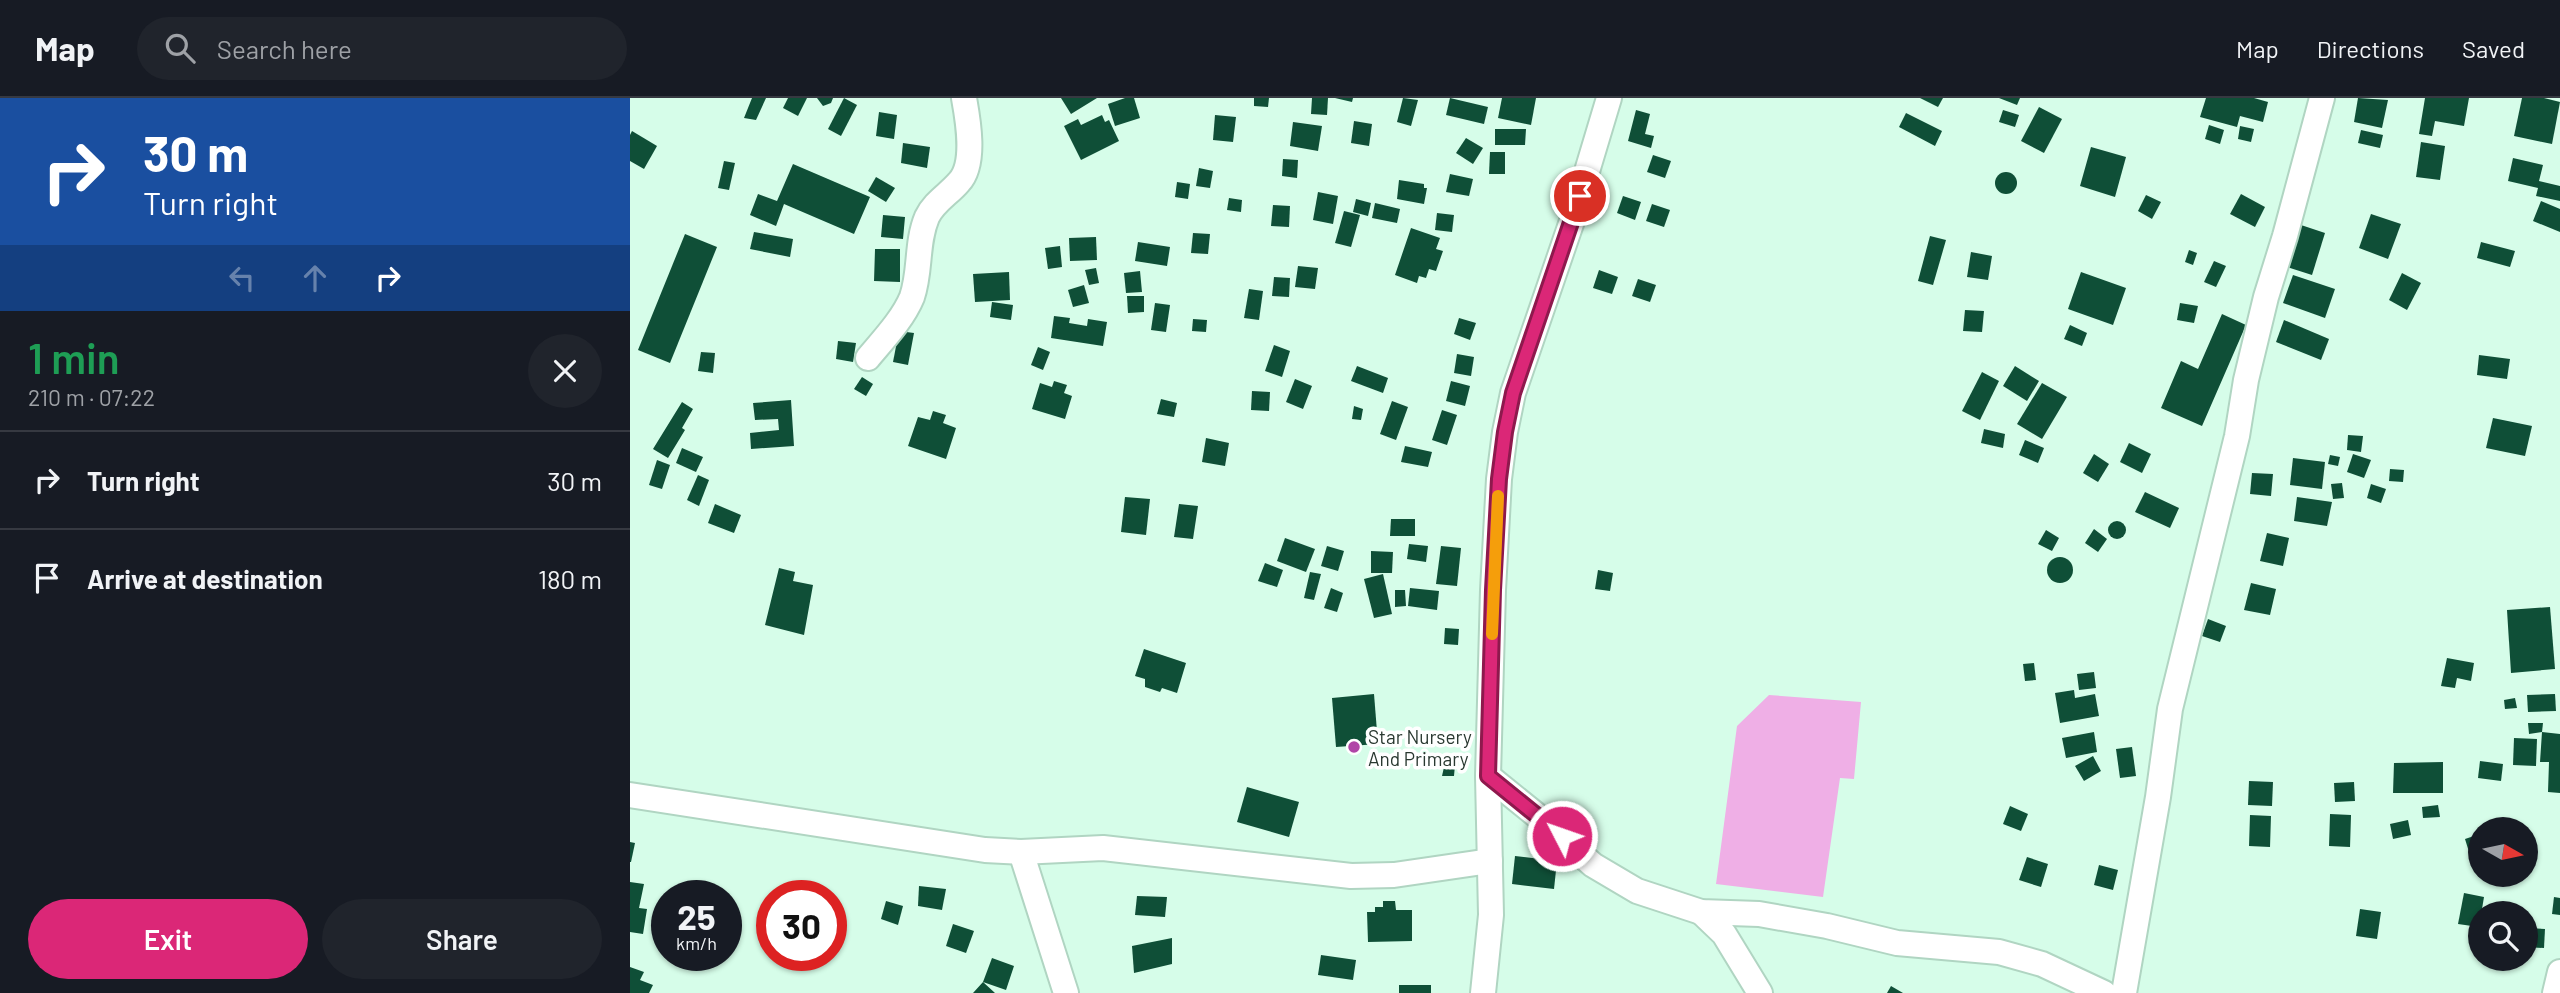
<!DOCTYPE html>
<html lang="en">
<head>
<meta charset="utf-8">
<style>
	:root { --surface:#171b24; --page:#20242c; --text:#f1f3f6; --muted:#9ea1a6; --line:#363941; --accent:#db2777 }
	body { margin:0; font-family:Barlow,sans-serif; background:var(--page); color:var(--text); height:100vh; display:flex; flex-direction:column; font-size:26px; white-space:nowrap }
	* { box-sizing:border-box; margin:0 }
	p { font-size:23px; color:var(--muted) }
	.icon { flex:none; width:38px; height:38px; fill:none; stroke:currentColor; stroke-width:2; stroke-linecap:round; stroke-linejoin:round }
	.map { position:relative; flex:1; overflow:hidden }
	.sheet { display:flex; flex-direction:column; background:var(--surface); width:630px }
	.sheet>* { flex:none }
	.top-card { background:#1a4fa0; color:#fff; overflow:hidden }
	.needle { width:46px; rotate:99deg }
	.fabs { position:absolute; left:1838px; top:719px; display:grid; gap:14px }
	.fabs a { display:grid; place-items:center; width:70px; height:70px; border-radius:50%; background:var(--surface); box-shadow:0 2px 5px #0004; font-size:35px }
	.speed { position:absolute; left:21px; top:782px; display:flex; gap:14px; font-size:35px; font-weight:700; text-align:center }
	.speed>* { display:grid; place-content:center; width:91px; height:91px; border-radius:50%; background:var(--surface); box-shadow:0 2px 5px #0004; line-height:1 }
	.speed small { font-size:18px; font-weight:400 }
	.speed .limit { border:10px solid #d22; background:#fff; color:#111 }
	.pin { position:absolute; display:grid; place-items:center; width:60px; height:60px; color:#fff; margin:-30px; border:4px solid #fff; border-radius:50%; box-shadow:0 2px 7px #0007 }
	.me { position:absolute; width:77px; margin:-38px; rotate:311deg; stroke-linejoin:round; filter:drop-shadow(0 0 5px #0008) }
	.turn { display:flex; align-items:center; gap:24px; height:147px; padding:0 28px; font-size:32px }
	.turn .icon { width:91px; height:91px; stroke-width:2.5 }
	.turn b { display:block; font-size:49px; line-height:60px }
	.lanes { display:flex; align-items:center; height:66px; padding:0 28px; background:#0003; justify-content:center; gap:35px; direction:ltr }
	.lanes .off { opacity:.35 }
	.round { display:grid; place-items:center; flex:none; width:74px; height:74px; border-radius:37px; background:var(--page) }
	.summary { display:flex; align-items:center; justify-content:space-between; height:119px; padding:0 28px }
	h1 { font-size:42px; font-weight:600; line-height:52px; color:#1e9e55 }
	.primary-button { display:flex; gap:14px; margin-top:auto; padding:14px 28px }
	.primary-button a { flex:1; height:80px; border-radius:42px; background:var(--accent); color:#fff; font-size:28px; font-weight:600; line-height:80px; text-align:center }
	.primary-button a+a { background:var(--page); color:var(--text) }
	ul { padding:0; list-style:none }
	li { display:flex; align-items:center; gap:21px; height:98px; padding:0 28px; border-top:2px solid var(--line) }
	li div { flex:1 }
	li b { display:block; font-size:26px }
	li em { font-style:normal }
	header { display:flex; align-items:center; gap:42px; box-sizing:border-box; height:98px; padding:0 35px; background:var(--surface); border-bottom:2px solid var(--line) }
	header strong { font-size:33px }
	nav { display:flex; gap:38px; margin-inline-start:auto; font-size:24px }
	.search { width:490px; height:63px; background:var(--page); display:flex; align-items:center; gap:18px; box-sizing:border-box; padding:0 24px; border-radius:38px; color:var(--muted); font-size:26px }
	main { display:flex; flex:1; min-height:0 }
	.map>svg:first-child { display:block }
	.green { fill:#efafe6 }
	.building { fill:#0f4f37 }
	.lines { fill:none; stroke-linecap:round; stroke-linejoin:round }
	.minor-casing { stroke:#b0d5c2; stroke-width:28 }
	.minor { stroke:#fff; stroke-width:24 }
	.route-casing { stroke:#8e194d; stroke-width:18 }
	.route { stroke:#db2777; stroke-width:12 }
	.slow { stroke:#f59e0b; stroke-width:12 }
	.poi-dot { fill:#b046a7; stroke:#fff; stroke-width:2.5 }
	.labels { text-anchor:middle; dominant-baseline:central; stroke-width:7; stroke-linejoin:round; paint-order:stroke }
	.poi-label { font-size:19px; fill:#293830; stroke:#fff; text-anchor:start }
</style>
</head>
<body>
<header>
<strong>Map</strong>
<div class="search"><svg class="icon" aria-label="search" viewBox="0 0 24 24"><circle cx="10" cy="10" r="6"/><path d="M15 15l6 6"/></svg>Search here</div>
<nav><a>Map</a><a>Directions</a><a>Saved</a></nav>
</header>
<main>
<section class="sheet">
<div class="top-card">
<div class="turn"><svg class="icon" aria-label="right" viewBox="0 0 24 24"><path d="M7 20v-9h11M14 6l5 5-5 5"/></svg><div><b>30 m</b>Turn right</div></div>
<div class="lanes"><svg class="icon off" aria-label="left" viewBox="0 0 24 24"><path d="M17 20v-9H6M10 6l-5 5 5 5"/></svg><svg class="icon off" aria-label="ahead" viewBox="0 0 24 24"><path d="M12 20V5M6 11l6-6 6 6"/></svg><svg class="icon" aria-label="right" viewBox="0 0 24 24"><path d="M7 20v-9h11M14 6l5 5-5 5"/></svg></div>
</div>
<div class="summary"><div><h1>1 min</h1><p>210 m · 07:22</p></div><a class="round"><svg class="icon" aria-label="close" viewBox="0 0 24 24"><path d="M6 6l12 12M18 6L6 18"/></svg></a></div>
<ul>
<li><svg class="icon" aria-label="right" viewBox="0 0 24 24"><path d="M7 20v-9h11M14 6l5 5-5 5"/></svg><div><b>Turn right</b></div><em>30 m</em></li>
<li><svg class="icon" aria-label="arrive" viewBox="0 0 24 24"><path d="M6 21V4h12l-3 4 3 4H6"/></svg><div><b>Arrive at destination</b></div><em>180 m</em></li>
</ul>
<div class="primary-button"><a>Exit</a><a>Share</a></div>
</section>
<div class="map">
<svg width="1930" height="895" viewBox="0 0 1930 895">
	<rect width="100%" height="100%" fill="#d6fde9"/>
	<polygon class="green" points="1139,597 1231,604 1224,681 1210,680 1193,799 1086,786 1107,628"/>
	<g class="building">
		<polygon points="122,0 136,0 126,22 114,20"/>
		<polygon points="158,0 177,0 168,18 153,10"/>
		<polygon points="187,0 203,0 201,5 193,8"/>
		<polygon points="214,0 227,7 211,38 198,31"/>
		<polygon points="431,0 467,0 441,16"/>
		<polygon points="495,0 504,0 510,20 485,28 478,6"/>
		<polygon points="624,0 639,0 638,9 624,8"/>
		<polygon points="682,0 698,0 697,17 681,16"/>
		<polygon points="705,0 723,0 722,4"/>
		<polygon points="773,0 788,2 781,28 767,24"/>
		<polygon points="820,0 858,9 854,26 816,17"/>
		<polygon points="872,0 906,0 901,27 868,20"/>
		<polygon points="1290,0 1313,0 1308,9"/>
		<polygon points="1369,0 1390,0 1387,7"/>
		<polygon points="1576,0 1624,0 1638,4 1633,24 1610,18 1607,29 1570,19"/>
		<polygon points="1728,0 1758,2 1752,30 1724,24"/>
		<polygon points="1795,0 1839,0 1834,28 1805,23 1802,38 1789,36"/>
		<polygon points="1892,0 1914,0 1930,4 1922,46 1884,38"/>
		<polygon points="1409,9 1432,21 1414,55 1391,43"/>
		<polygon points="1006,12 1020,16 1015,36 1024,38 1021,50 998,43"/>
		<polygon points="1373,12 1389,17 1385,29 1369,24"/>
		<polygon points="249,14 267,17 264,41 246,38"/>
		<polygon points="1276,15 1312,33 1305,48 1269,29"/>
		<polygon points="472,17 475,24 479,22 489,43 451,62 434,28 448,21 451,27"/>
		<polygon points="585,17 606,19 603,44 583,42"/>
		<polygon points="724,23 742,26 739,48 721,45"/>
		<polygon points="663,24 692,28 688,53 660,48"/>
		<polygon points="1579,27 1594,32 1590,46 1575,41"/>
		<polygon points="1610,28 1624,31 1621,44 1608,41"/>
		<polygon points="865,31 896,31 895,47 865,47"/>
		<polygon points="1731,32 1753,37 1750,50 1728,45"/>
		<polygon points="2,33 27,48 14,71 0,63 0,37"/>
		<polygon points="836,40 853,50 843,66 826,55"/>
		<polygon points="1791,44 1815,48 1810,82 1786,79"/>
		<polygon points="273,45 300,49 297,70 271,65"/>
		<polygon points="1461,49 1496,59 1485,99 1450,88"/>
		<polygon points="860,54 875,54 875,76 859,76"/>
		<polygon points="1023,57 1041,63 1035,80 1017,74"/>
		<polygon points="1883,60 1913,67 1909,83 1930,88 1930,103 1906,98 1908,90 1878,83"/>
		<polygon points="653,61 668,62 667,80 652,78"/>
		<polygon points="94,63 105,65 99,92 88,90"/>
		<polygon points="163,66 240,99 224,136 154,106 146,128 120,117 128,96 147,103"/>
		<polygon points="569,70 583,73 580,90 566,88"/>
		<circle cx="1376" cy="85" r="11"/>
		<polygon points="820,76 843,81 839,98 816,94"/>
		<polygon points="246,79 265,90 256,104 238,93"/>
		<polygon points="769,82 794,86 794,90 797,90 794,106 767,101"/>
		<polygon points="547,84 560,86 558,101 545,99"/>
		<polygon points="688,94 708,98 703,126 683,122"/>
		<polygon points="1611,96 1635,109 1625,129 1600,116"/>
		<polygon points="1516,97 1531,104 1522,121 1508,113"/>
		<polygon points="993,98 1011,104 1005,122 987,115"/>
		<polygon points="599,100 612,102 611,114 597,112"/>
		<polygon points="726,101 741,105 738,118 723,114"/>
		<polygon points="1911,103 1930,111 1930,134 1903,123"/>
		<polygon points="745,105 770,111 767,125 742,120"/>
		<polygon points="1022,106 1040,112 1034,129 1016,123"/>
		<polygon points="643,107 660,108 659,129 641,128"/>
		<polygon points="714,113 730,117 721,149 705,145"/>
		<polygon points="807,115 824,117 822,134 805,132"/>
		<polygon points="1741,116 1771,126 1758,161 1729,150"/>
		<polygon points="253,117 275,119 273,141 251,139"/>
		<polygon points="1671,127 1695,135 1682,177 1657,169"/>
		<polygon points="781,130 810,140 806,151 813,153 806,173 799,171 796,180 789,178 787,185 765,177"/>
		<polygon points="124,134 163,141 160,159 120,151"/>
		<polygon points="563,135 580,136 578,156 561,155"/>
		<polygon points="55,136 87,149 40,265 8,252"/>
		<polygon points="1300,138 1316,142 1303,187 1288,183"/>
		<polygon points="466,139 467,162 440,163 439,140"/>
		<polygon points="508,144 540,149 537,168 505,163"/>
		<polygon points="1851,144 1885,153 1880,169 1847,160"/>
		<polygon points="430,148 432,169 418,171 415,150"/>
		<polygon points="245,151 270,151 270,184 244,183"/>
		<polygon points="1559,152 1567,155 1563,167 1555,164"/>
		<polygon points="1341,154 1362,158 1358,182 1337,179"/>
		<polygon points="1584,163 1596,168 1586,189 1574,184"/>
		<polygon points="668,168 688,170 685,191 665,189"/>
		<polygon points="466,170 469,185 459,187 455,172"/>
		<polygon points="969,172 988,179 982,196 963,190"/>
		<polygon points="510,173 512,194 496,195 494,175"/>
		<polygon points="379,174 380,202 345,204 343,176"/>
		<polygon points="1451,174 1496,190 1483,227 1438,211"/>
		<polygon points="1772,175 1791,185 1777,212 1759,202"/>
		<polygon points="1663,177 1705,191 1695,220 1653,205"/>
		<polygon points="644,179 660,180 659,199 642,198"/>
		<polygon points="1008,181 1026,187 1020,204 1002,198"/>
		<polygon points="454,187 459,205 443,209 438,192"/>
		<polygon points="619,191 633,193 629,222 614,220"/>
		<polygon points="497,198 514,198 514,214 498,215"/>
		<polygon points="362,204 383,207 381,222 360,219"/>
		<polygon points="525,205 540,207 536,234 521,232"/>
		<polygon points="1550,205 1568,208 1564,225 1547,222"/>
		<polygon points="1335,212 1354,213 1352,234 1333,233"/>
		<polygon points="1592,216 1616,227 1572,328 1531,310 1551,263 1568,271"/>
		<polygon points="424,218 440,220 439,225 457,228 458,221 477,224 473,248 421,240"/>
		<polygon points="829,220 846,225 840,242 824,236"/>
		<polygon points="563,221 577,222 576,234 562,233"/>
		<polygon points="1654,222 1699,241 1691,262 1646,244"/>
		<polygon points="1440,227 1457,235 1452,248 1434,241"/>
		<polygon points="269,233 284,235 278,267 263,264"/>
		<polygon points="208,243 226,245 223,264 206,261"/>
		<polygon points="644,247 660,253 652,279 635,273"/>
		<polygon points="408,249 420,254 413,272 401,267"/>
		<polygon points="71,254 85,255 83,275 68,273"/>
		<polygon points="827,256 844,259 841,278 824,275"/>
		<polygon points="1849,257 1880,261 1877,281 1847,277"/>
		<polygon points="727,268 758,280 753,295 721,283"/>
		<polygon points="1385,268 1409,283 1397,303 1373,288"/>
		<polygon points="1352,274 1369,283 1350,322 1332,313"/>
		<polygon points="232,279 243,286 236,298 224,291"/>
		<polygon points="665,281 682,288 673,311 656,304"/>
		<polygon points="424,283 437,287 434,295 442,298 435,321 402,311 410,285 422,289"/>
		<polygon points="821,283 840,288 835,308 816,303"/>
		<polygon points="1412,285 1437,299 1412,341 1387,326"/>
		<polygon points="622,293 640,294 639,313 621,312"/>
		<polygon points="531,301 547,305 544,319 527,316"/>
		<polygon points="161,302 164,348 121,351 120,335 149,332 148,321 125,322 123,305"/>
		<polygon points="762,303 778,309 766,342 750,336"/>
		<polygon points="52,304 63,311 52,330 55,332 38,360 23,351"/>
		<polygon points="724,308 733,311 731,322 722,321"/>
		<polygon points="812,312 827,317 817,347 802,342"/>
		<polygon points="303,313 316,317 313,325 326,330 316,361 278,348 288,319 300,322"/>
		<polygon points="1863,320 1902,328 1895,358 1856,350"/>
		<polygon points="1354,331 1375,336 1373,350 1351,345"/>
		<polygon points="1718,337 1733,338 1731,354 1717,352"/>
		<polygon points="576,340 599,345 595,368 572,364"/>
		<polygon points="1395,342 1414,350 1408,365 1389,357"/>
		<polygon points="1499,345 1521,356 1512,375 1490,364"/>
		<polygon points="775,348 802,354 798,369 771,364"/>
		<polygon points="52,350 73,359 66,374 46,365"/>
		<polygon points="1464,356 1479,366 1468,384 1453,375"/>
		<polygon points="1723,356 1741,362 1734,380 1717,374"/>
		<polygon points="1700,357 1710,359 1708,368 1698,366"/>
		<polygon points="1663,360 1695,364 1692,391 1660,387"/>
		<polygon points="27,362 40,367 32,391 19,387"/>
		<polygon points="1760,371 1774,372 1773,384 1759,383"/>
		<polygon points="1622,375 1643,376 1641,398 1620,396"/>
		<polygon points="68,377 79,382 69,408 57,402"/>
		<polygon points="1712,385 1714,400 1703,401 1701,386"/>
		<polygon points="1741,386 1756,391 1751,405 1737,400"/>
		<polygon points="1515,394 1549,410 1540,430 1505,414"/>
		<polygon points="495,399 520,401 516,437 491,434"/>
		<polygon points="1667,399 1702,404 1697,428 1664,423"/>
		<polygon points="85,406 111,417 104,435 78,425"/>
		<polygon points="549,406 568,408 563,441 544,439"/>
		<polygon points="761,421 785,421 785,438 760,438"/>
		<circle cx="1487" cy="432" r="9"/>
		<polygon points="1464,431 1477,441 1468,454 1455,445"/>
		<polygon points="1416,432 1429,440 1422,453 1408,446"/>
		<polygon points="1637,435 1659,440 1653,468 1630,463"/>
		<polygon points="655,440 685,451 676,474 647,463"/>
		<polygon points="779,446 798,448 796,464 777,461"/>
		<polygon points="697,448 714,453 708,473 691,468"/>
		<polygon points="811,448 831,450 827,488 806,486"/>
		<polygon points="741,453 763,454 762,475 741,475"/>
		<circle cx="1430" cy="472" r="13"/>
		<polygon points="635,465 653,472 647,489 628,483"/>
		<polygon points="149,470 165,474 163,483 183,487 174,537 135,527"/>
		<polygon points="968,472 983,475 980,493 965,491"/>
		<polygon points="680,474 691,476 684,502 674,500"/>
		<polygon points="753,476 762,516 744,520 734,481"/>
		<polygon points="1621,485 1646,491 1640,517 1614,512"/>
		<polygon points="701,490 713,495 707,514 694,510"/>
		<polygon points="780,490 809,493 807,512 778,508"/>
		<polygon points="765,492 775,492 776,508 765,509"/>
		<polygon points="1920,509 1925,571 1881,575 1877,512"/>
		<polygon points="1578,521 1596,528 1590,544 1572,538"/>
		<polygon points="815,530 829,531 828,547 814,546"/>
		<polygon points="514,551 556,565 547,595 532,590 530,594 515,589 515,581 505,578"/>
		<polygon points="1817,560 1844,565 1841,583 1827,580 1825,590 1811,588"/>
		<polygon points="1404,565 1406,582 1395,583 1393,566"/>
		<polygon points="1464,574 1466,590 1449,592 1447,576"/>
		<polygon points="1444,592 1445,600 1465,596 1469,618 1430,625 1425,595"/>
		<polygon points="744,596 748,646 706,649 702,600"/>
		<polygon points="1925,596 1926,613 1898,614 1897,597"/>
		<polygon points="1885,600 1887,610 1875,611 1874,602"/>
		<polygon points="1898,625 1913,625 1912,634 1899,636"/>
		<polygon points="1464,634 1467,654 1436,660 1432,640"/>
		<polygon points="1912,634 1930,636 1930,695 1918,694 1919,664 1910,664"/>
		<polygon points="1884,640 1907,641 1906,668 1883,667"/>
		<polygon points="1502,649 1506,678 1490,680 1486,651"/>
		<polygon points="1463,658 1471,673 1454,683 1445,668"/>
		<polygon points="1850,663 1873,666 1871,683 1848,680"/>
		<polygon points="1813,664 1813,695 1763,695 1764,665"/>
		<polygon points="815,665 825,667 824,678 812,678"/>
		<polygon points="1619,683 1643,684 1642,708 1618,707"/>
		<polygon points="1724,684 1725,703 1705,704 1704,685"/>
		<polygon points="617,689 669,704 659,739 607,724"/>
		<polygon points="1808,707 1810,719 1793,720 1792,709"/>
		<polygon points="1380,708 1398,716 1391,733 1373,726"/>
		<polygon points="1700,716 1721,717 1720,749 1699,748"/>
		<polygon points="1620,717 1641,718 1640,749 1619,748"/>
		<polygon points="1778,722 1781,737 1763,741 1760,726"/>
		<polygon points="1850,736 1850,757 1841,760 1835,741"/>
		<polygon points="0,744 5,745 1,764 0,764"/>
		<polygon points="885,758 927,763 924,791 882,786"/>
		<polygon points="1397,759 1418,766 1411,789 1389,782"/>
		<polygon points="1469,767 1488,772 1483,792 1464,787"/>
		<polygon points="0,784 14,786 9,810 17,811 13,836 0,834"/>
		<polygon points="65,787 69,798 46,798 45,794"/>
		<polygon points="289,788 316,791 312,812 288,808"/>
		<polygon points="1834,795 1854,799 1849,829 1828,826"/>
		<polygon points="507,798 537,799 535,819 505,817"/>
		<polygon points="1924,799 1930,800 1930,817 1922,816"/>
		<polygon points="256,803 273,808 268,827 251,821"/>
		<polygon points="753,803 765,803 766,812 782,812 782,843 738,844 737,814 745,814 745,809 753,809"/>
		<polygon points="1730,811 1751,814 1747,841 1726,838"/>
		<polygon points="323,826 344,833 336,855 316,848"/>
		<polygon points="1895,830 1915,831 1914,850 1895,849"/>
		<polygon points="542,840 542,866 504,875 502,848"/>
		<polygon points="691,857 726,862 723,882 688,877"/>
		<polygon points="362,860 384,868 376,892 353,884 365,895 343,895 353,884"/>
		<polygon points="0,869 14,874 10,882 23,887 19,895 0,895"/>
		<rect x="769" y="887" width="32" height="8"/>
		<polygon points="1261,888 1273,895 1257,895"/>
	</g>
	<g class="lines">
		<defs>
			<g id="minor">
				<path d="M238,260C253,242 273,221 282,199C291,173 286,145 297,119C304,104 319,96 329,84C346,66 338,22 334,0"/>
				<polyline points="858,678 905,716 963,767 1007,793 1071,814 1129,816 1197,828 1267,845 1369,854 1412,866 1474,895"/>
				<polyline points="0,697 355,752 391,754 473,750 721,778 764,777 860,763"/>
				<polyline points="391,754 436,895"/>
				<polyline points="1071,814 1094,836 1130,895"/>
				<polyline points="853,895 861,817 858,678 863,492 869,381 875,334 883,295 943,120 979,0"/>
				<polyline points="1494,895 1528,699 1540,611 1607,338 1616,282 1636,199 1655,138 1692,0"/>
				<polyline points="1925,895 1930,874"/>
			</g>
		</defs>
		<use href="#minor" class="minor-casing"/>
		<use href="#minor" class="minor"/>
	</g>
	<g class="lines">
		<defs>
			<polyline id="route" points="932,738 858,678 863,492 869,381 875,334 883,295 950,98"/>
		</defs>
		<use href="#route" class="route-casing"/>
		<use href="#route" class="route"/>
		<polyline class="slow" points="862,536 868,398"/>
	</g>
	<circle class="poi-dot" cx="724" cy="649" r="7"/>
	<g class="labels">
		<g class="poi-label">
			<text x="738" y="638">Star Nursery<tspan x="738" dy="22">And Primary</tspan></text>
		</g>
	</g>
</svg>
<div class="fabs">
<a><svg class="needle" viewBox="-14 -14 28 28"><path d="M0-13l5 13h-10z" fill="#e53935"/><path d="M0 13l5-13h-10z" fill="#9ea1a6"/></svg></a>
<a><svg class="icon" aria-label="search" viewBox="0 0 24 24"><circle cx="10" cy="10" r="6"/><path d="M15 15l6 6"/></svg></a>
</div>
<div class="speed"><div>25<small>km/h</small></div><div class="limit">30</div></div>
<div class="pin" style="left:950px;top:98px;background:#d93025"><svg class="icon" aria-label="arrive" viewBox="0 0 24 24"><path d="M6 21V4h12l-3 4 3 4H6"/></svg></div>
<svg class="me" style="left:932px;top:738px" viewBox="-20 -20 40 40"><circle r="17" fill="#db2777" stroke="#fff" stroke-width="3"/><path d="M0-11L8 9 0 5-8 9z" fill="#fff"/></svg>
</div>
</main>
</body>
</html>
